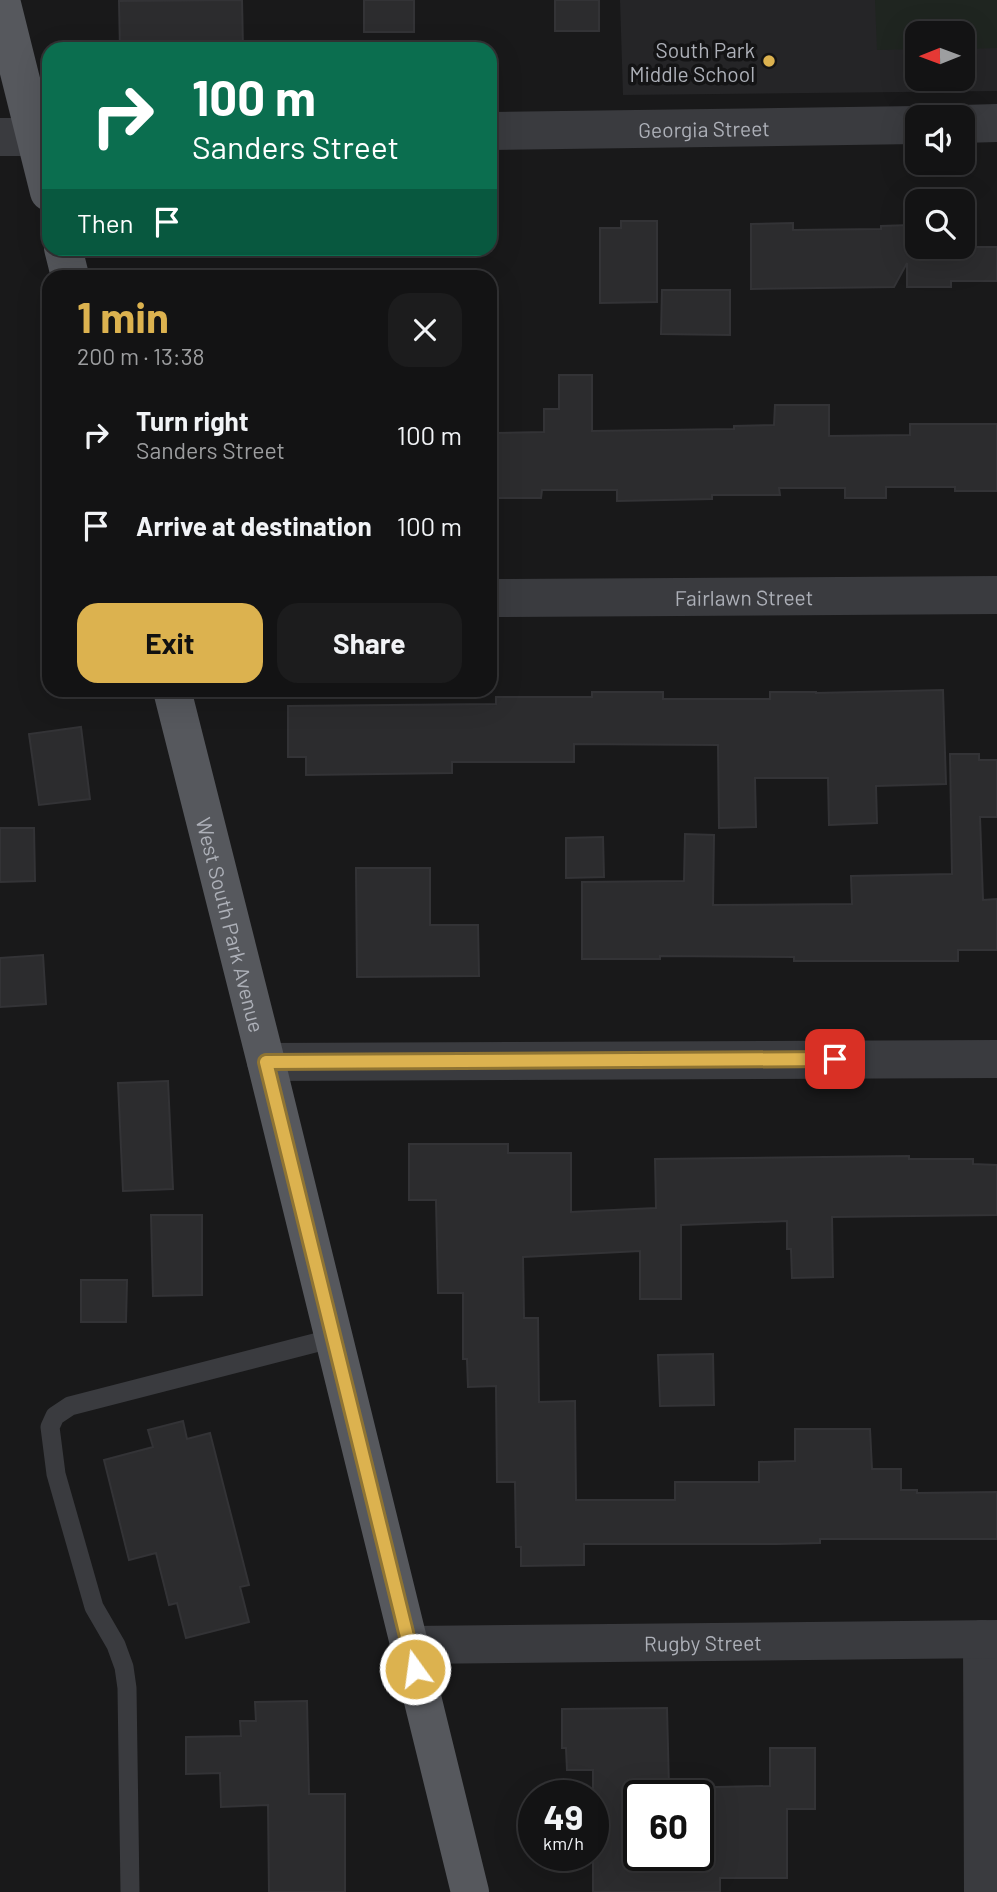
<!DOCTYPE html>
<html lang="en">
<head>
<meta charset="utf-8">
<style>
	:root { --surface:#131314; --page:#1c1c1d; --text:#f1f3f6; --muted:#9d9ea0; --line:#323234; --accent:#dcb24f }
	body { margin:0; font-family:Barlow,sans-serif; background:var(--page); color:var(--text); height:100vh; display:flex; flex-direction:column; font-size:26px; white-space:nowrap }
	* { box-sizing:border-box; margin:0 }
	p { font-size:23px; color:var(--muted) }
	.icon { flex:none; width:38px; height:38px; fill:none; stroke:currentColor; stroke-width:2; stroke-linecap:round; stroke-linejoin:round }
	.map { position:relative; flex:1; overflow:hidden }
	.panel { position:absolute; left:42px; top:270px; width:455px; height:427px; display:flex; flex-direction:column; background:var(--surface); border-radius:21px; box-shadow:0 7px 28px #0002,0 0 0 2px var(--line) }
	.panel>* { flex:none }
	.guide { position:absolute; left:42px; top:42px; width:455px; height:214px; border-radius:21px; box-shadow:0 7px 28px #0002,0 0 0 2px var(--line); background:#0b6e4f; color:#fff; overflow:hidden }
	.needle { width:46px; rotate:269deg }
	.buttons { position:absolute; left:905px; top:21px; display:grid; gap:14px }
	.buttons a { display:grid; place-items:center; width:70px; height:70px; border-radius:14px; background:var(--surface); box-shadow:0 7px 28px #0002,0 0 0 2px var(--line); font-size:35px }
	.speed { position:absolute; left:518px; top:1780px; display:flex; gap:14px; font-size:35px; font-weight:700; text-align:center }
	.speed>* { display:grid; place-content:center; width:91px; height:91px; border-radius:50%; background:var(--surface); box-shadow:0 7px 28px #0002,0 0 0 2px var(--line); line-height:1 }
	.speed small { font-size:18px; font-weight:400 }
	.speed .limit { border:4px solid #111; border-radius:10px; background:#fff; color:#111 }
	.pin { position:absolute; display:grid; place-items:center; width:60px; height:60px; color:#fff; margin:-30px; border-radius:14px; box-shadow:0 4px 10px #0006 }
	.me { position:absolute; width:77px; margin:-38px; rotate:346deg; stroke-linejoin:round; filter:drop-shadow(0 0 5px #0008) }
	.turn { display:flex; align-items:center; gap:24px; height:147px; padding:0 35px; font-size:32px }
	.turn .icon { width:91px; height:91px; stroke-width:2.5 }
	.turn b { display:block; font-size:49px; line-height:60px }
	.then { display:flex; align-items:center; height:66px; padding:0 35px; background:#0003; gap:14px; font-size:26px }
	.round { display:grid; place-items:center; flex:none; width:74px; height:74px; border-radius:21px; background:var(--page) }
	.head { display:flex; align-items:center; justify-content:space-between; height:119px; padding:0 35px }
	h1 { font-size:42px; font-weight:700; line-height:52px; color:var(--accent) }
	.action { display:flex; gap:14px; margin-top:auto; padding:14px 35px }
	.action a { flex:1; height:80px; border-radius:21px; background:var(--accent); color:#111; font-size:28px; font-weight:700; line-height:80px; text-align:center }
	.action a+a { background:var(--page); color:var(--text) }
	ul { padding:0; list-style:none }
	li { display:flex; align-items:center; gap:21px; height:91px; padding:0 35px }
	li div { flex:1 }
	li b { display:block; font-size:26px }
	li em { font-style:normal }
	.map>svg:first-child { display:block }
	.built { fill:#252527; fill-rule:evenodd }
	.green { fill:#1f2520 }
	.building { fill:#2c2c2e; stroke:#333336; stroke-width:2; fill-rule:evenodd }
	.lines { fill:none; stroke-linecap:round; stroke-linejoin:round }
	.service { stroke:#3a3b3f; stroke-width:19 }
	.minor { stroke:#3a3b3f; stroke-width:38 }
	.primary { stroke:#56585d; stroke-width:38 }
	.route-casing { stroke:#8f7433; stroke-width:18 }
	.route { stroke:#dcb24f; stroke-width:12 }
	.poi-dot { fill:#dcb24f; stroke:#141415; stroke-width:2.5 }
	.labels { text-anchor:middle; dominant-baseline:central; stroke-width:7; stroke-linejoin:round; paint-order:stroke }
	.poi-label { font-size:21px; fill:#adb0b8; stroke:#141415; text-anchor:end }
	.street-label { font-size:21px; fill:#adb0b8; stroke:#141415 }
</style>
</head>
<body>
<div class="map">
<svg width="997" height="1892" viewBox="0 0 997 1892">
	<rect width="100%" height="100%" fill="#19191a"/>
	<path class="built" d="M620,0H997V91L623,95ZM917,33H962V79H917Z"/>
	<polygon class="green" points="875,0 997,0 997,48 963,49 962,33 917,33 917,49 877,50"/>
	<g class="building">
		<polygon points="242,0 243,49 120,49 119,1"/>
		<rect x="364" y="0" width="50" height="32"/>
		<rect x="555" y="0" width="44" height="31"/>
		<polygon points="621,221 657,221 657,302 600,303 600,228 621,228"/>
		<polygon points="793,223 793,230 881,229 881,226 911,225 911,232 917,232 916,247 997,247 997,281 951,281 951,287 907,287 907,263 894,287 751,289 751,224"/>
		<polygon points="662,290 730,290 730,335 661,334"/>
		<polygon points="559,375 592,375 592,431 734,429 734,426 774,425 775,405 829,405 829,436 910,435 910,424 997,424 997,491 955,491 955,487 886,487 886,498 845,498 845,488 779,488 780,495 712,495 712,499 617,501 617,490 542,490 541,498 495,498 495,433 544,432 544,409 559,409"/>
		<polygon points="943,690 946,784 876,786 877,823 829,825 828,778 755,778 756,827 719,828 718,745 574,744 574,762 452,762 452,773 306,775 306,757 288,757 288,706 496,704 496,697 592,697 592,692 663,692 663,699 770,699 770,692 816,692 816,693"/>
		<polygon points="81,727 90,799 39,805 29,734"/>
		<polygon points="950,754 979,754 979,760 997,760 997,817 980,817 983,900 997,899 997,950 958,950 958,961 794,961 794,957 660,956 660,959 582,959 582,882 684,881 685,834 714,835 713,905 852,904 851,876 952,874"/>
		<polygon points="0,828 34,828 35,881 0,882"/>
		<polygon points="603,837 604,877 566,878 566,838"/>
		<polygon points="356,868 430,868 430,925 478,925 479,976 357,977"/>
		<polygon points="43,955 46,1004 0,1007 0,958"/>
		<polygon points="168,1081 173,1189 123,1191 118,1083"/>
		<polygon points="409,1144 508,1144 508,1153 571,1153 571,1212 656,1208 655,1159 909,1156 909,1159 973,1159 973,1164 997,1165 997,1215 832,1217 833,1277 792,1278 791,1249 787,1249 787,1221 681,1225 681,1299 640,1299 640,1251 523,1257 524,1318 538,1318 539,1402 575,1401 576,1500 675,1500 675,1482 759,1482 759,1462 795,1461 795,1429 870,1429 872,1469 901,1469 901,1490 917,1490 917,1493 997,1492 997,1539 820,1539 820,1543 777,1544 584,1544 584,1565 521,1566 521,1547 516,1547 515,1482 497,1482 496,1386 468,1387 467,1359 463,1359 463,1293 438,1293 436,1200 409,1200"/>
		<polygon points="151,1215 202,1215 202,1295 153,1296"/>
		<polygon points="81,1280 127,1280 126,1322 81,1322"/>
		<polygon points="713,1354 714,1405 660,1406 658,1355"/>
		<polygon points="183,1421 187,1439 210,1433 249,1585 240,1587 249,1622 186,1638 177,1603 169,1605 156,1553 129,1560 104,1460 153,1447 148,1430"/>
		<polygon points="307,1701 309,1794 345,1794 345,1892 269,1892 268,1805 221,1807 220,1773 186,1774 186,1737 241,1736 240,1721 256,1721 255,1702"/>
		<path d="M667,1708L669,1788L770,1786V1748H815V1809H787V1878H720V1892H593V1770H567L566,1748H562V1709ZM639,1796H698V1855H639Z"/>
	</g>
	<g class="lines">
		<polyline class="service" points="130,1892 127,1688 124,1667 116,1645 94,1607 56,1474 50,1427 55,1416 70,1406 334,1338"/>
		<g class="minor">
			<polyline points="962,124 997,123"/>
			<path id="s1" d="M490,131L917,125"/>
			<polyline points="0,137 49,137"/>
			<path id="s2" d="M490,598L997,595"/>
			<polyline points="266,1062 997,1059"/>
			<polyline points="982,1639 983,1892"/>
			<path id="s3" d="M409,1645L997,1639"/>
		</g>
		<g class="primary">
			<polyline points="1,0 49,192"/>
			<polyline points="63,248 70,276"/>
			<path id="s4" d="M172,690L266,1062L470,1892"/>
		</g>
	</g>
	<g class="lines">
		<defs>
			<polyline id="route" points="415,1669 266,1062 835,1059"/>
		</defs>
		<use href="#route" class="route-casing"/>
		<use href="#route" class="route"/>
	</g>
	<circle class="poi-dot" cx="769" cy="61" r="7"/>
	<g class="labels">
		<g class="poi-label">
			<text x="755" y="49">South Park<tspan x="755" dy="24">Middle School</tspan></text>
		</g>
		<g class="street-label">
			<text stroke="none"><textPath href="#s1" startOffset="214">Georgia Street</textPath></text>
			<text stroke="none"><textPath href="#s2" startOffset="254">Fairlawn Street</textPath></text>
			<text stroke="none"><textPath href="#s4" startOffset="242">West South Park Avenue</textPath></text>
			<text stroke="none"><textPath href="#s3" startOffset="294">Rugby Street</textPath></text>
		</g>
	</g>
</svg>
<div class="buttons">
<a><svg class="needle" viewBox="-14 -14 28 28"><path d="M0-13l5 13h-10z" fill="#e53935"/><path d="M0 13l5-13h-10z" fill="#9d9ea0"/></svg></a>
<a><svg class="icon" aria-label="sound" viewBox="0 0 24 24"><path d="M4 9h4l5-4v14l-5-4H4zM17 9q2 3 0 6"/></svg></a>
<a><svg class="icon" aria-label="search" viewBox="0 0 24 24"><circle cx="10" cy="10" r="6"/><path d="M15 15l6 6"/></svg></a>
</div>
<div class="speed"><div>49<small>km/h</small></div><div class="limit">60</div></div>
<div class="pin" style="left:835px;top:1059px;background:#d93025"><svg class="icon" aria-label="arrive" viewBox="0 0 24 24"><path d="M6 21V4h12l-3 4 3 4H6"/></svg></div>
<svg class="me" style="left:415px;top:1669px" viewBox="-20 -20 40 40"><circle r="17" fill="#dcb24f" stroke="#fff" stroke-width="3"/><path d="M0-11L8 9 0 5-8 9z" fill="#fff"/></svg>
<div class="guide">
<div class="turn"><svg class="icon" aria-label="right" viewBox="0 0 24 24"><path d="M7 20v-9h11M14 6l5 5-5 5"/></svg><div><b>100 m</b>Sanders Street</div></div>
<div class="then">Then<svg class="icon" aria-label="arrive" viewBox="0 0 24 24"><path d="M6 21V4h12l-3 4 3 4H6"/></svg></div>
</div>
<section class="panel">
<div class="head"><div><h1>1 min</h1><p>200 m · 13:38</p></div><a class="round"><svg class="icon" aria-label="close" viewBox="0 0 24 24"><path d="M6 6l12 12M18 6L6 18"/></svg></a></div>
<ul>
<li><svg class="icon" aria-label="right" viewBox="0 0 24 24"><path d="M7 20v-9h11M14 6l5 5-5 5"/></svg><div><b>Turn right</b><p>Sanders Street</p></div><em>100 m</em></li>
<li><svg class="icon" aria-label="arrive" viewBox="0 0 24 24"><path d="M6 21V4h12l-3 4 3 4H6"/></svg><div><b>Arrive at destination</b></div><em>100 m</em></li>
</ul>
<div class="action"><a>Exit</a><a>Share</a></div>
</section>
</div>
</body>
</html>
